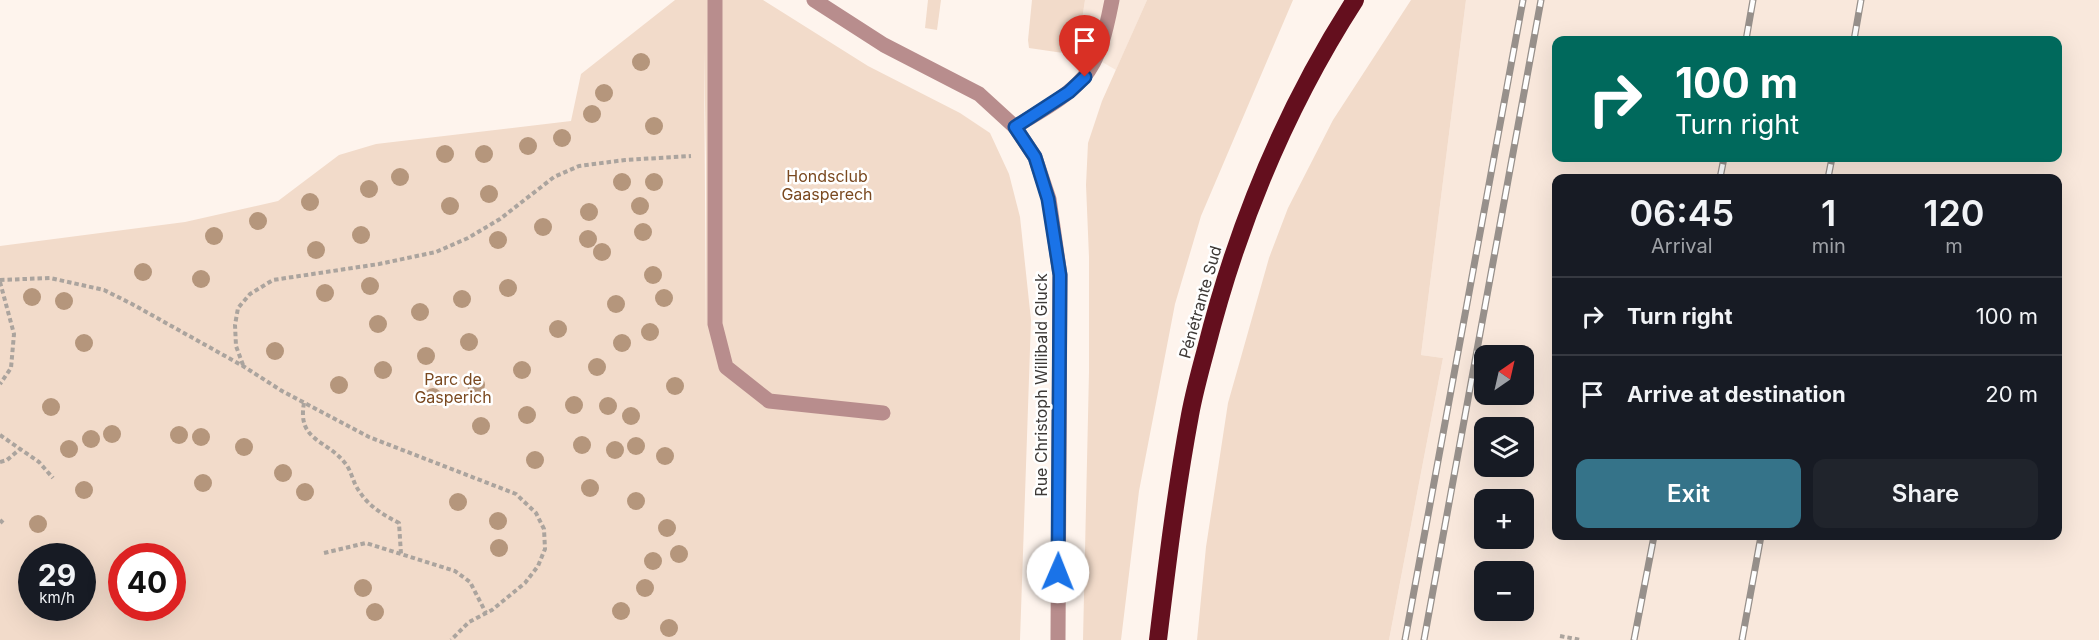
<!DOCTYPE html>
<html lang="en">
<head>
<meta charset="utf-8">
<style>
	:root { --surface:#171b24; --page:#20242c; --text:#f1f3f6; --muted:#9ea1a6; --line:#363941; --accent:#357389 }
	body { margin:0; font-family:Inter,sans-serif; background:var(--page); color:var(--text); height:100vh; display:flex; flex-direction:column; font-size:22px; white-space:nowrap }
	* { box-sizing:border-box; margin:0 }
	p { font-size:20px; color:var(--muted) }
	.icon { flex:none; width:33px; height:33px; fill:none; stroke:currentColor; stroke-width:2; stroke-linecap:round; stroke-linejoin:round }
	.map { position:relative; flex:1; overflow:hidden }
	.details { position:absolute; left:1552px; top:174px; width:510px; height:366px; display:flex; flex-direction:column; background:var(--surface); border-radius:12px; box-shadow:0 6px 24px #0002 }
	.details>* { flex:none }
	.top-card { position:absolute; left:1552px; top:36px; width:510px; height:126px; border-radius:12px; box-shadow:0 6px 24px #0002; background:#00695c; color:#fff; overflow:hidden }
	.needle { width:39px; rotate:34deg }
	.controls { position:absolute; left:1474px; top:345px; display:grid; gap:12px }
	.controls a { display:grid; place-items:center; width:60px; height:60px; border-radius:12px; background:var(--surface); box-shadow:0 6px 24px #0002; font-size:30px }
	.speed { position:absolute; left:18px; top:543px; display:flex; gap:12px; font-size:30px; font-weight:700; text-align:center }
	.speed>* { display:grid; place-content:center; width:78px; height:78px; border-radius:50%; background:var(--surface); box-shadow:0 6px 24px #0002; line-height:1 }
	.speed small { font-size:15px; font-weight:400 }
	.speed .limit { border:9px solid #d22; background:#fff; color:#111 }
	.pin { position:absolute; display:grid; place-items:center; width:51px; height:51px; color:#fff; margin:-62px -26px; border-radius:50% 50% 50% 0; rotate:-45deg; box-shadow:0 0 6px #0007 }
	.pin .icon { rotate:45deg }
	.me { position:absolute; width:66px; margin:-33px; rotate:1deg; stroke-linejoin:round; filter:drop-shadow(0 0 4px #0008) }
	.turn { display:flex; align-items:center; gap:21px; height:126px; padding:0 24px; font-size:27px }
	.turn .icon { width:78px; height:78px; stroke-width:2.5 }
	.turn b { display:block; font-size:42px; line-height:51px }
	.eta { display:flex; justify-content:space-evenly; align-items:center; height:102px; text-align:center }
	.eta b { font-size:36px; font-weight:600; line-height:42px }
	.button { display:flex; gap:12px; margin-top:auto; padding:12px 24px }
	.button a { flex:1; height:69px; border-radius:12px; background:var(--accent); color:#fff; font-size:24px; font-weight:600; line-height:69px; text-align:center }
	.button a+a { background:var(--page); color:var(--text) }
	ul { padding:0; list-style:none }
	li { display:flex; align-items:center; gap:18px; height:78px; padding:0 24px; border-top:2px solid var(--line) }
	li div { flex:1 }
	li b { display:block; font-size:22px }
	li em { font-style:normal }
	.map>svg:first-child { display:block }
	.built { fill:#f9e8dc; fill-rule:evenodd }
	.green { fill:#f2dbca; fill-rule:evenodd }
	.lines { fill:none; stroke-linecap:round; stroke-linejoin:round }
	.path { stroke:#aba49e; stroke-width:4; stroke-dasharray:4.5 3; stroke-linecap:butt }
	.minor { stroke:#b88d8d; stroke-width:15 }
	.highway { stroke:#640f1e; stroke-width:18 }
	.rail-casing { stroke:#97908b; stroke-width:7 }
	.rail { stroke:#fff; stroke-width:4.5; stroke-dasharray:14; stroke-linecap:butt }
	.tree { fill:#b5967c }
	.route-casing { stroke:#114b97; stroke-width:15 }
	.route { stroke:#1a73e8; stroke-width:10 }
	.labels { text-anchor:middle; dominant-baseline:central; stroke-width:5; stroke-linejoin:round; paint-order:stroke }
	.park-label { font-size:16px; fill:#7a4920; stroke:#fff }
	.street-label { font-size:16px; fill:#3e3a37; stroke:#fff }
</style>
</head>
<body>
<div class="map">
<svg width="2099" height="640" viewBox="0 0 2099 640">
	<rect width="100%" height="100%" fill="#fef4ed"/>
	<g class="built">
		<polygon points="1085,0 1147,0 1116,70 1078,48"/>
		<path d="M1466,0H2099V640H1389L1443,358L1421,355ZM1557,40H2058V158H1557ZM1557,178H2058V536H1557ZM1485,356H1524V394H1485ZM1485,428H1524V466H1485ZM1485,500H1524V538H1485ZM1485,572H1524V610H1485Z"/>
	</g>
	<g class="green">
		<path d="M675,0H763L868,66L960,113L990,133L1009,174L1020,217L1031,320L1020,640H0V246L185,222L278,201L339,155L376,144L571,121L581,74ZM704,51L706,158V339ZM32,556H82V608H32ZM122,556H172V608H122Z"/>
		<polygon points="928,0 941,0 937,30 925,28"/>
		<polygon points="1032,0 1085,0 1078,48 1070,54 1029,48 1028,40"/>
		<polygon points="1147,0 1293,0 1201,216 1175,304 1139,491 1121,640 1083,640 1089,372 1089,257 1086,185 1088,143 1102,101"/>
		<polygon points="1411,0 1466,0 1421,355 1443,358 1389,640 1197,640 1206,547 1228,403 1269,258 1288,208 1333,120"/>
	</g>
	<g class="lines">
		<g class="path">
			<polyline points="0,280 50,278 104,290 132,304 243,366 282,391 369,437 516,494 536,513 544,529 545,549 538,566 525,583 492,610 469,622 451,640"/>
			<polyline points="0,282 14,334 11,368 0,384"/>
			<polyline points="243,365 236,346 235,325 238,308 250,294 273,280 379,264 436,252 468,238 500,219 554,177 579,166 625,160 691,156"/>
			<path d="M304,403C297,441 326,439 345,463C350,469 352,477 355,484C365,504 380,513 399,523L401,554"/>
			<polyline points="0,435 39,462 53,478"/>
			<polyline points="0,462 7,460 20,449"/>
			<polyline points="0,520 3,523"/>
			<polyline points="324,553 366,543 455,571 470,582 486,613"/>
			<polyline points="1560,636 1581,640"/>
		</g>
		<g class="minor">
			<polyline points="715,0 715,324 726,367 769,401 883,413"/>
			<polyline points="814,0 884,45 979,94 1015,127 1035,157 1049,199 1060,275 1058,640"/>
			<path d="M1015,127C1038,112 1065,99 1083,78C1101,58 1107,25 1112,0"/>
		</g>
		<path class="highway" d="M1158,640C1167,565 1176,490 1190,415C1194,393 1200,371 1206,349C1237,226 1286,107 1355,0"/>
		<defs>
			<g id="rail">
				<polyline points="1746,40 1753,0"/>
				<polyline points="1854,40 1861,0"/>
				<polyline points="1720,178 1724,158"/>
				<polyline points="1828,178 1832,158"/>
				<polyline points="1405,640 1523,0"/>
				<polyline points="1424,640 1541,0"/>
				<polyline points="1634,640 1654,536"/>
				<polyline points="1742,640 1761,536"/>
			</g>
		</defs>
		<use href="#rail" class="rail-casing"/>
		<use href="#rail" class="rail"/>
	</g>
	<g class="tree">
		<circle cx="641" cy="62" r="9"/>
		<circle cx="604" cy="93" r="9"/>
		<circle cx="592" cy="114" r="9"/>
		<circle cx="654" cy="126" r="9"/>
		<circle cx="562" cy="138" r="9"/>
		<circle cx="528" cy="146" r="9"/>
		<circle cx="445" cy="154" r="9"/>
		<circle cx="484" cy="154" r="9"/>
		<circle cx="400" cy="177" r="9"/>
		<circle cx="622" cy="182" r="9"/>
		<circle cx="654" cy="182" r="9"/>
		<circle cx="369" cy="189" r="9"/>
		<circle cx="489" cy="194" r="9"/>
		<circle cx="310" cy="202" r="9"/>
		<circle cx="450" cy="206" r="9"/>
		<circle cx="640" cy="206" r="9"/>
		<circle cx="589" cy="212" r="9"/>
		<circle cx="258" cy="221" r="9"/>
		<circle cx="543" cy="227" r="9"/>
		<circle cx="643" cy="232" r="9"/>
		<circle cx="361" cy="235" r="9"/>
		<circle cx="214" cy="236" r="9"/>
		<circle cx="588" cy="239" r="9"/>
		<circle cx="498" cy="240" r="9"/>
		<circle cx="316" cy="250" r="9"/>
		<circle cx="602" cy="252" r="9"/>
		<circle cx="143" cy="272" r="9"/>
		<circle cx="653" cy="275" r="9"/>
		<circle cx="201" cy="279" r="9"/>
		<circle cx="370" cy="286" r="9"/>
		<circle cx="508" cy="288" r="9"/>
		<circle cx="325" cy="293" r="9"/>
		<circle cx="32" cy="297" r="9"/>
		<circle cx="664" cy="298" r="9"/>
		<circle cx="462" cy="299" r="9"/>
		<circle cx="64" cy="301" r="9"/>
		<circle cx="616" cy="304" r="9"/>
		<circle cx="420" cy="312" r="9"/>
		<circle cx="378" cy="324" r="9"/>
		<circle cx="558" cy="329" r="9"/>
		<circle cx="650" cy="332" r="9"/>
		<circle cx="469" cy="342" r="9"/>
		<circle cx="84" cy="343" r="9"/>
		<circle cx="622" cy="343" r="9"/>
		<circle cx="275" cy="351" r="9"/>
		<circle cx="426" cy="356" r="9"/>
		<circle cx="597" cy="367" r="9"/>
		<circle cx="383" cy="370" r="9"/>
		<circle cx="522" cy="370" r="9"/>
		<circle cx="339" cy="385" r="9"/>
		<circle cx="476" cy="385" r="9"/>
		<circle cx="675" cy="386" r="9"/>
		<circle cx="433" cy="397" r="9"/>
		<circle cx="574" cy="405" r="9"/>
		<circle cx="608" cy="406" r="9"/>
		<circle cx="51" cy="407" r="9"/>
		<circle cx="527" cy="415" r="9"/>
		<circle cx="631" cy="416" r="9"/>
		<circle cx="481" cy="426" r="9"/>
		<circle cx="112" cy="434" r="9"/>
		<circle cx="179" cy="435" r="9"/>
		<circle cx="201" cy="437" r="9"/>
		<circle cx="91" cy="439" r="9"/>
		<circle cx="582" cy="445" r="9"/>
		<circle cx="636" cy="446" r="9"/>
		<circle cx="244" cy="447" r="9"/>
		<circle cx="69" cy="449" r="9"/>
		<circle cx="615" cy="450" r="9"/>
		<circle cx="665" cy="456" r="9"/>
		<circle cx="535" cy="460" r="9"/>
		<circle cx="283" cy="473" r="9"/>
		<circle cx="203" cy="483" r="9"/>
		<circle cx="590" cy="488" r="9"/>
		<circle cx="84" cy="490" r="9"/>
		<circle cx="305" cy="492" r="9"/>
		<circle cx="636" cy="501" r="9"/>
		<circle cx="458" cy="502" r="9"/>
		<circle cx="498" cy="521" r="9"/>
		<circle cx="38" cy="524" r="9"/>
		<circle cx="667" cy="528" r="9"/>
		<circle cx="499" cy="548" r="9"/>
		<circle cx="679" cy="554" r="9"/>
		<circle cx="653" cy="561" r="9"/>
		<circle cx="363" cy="588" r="9"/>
		<circle cx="645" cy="588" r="9"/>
		<circle cx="621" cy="611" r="9"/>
		<circle cx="375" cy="612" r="9"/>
		<circle cx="669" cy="628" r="9"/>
	</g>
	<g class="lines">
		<defs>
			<polyline id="route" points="1058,572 1060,275 1048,199 1035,157 1015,127 1069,92 1085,77"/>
		</defs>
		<use href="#route" class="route-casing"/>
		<use href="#route" class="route"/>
	</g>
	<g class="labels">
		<g class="park-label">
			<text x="827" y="176">Hondsclub<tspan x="827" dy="18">Gaasperech</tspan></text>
			<text x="453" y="379">Parc de<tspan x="453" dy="18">Gasperich</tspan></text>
		</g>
		<g class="street-label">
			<text transform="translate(1200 302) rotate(-74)">Pénétrante Sud</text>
			<text transform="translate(1041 385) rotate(-90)">Rue Christoph Willibald Gluck</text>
		</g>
	</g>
</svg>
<div class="controls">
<a><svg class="needle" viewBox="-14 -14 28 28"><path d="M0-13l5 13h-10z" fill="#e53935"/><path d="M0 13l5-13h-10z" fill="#9ea1a6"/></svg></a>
<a><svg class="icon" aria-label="layers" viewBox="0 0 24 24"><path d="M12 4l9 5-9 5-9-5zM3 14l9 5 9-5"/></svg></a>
<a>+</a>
<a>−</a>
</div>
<div class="speed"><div>29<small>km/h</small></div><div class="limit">40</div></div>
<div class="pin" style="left:1085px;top:77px;background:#d93025"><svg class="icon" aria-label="arrive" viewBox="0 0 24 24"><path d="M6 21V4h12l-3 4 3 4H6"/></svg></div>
<svg class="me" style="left:1058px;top:572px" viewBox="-20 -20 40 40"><circle r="19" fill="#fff"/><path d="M0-13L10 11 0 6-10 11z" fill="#1a73e8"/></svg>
<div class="top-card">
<div class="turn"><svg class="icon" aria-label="right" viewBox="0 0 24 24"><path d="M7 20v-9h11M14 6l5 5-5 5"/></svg><div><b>100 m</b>Turn right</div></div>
</div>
<section class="details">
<div class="eta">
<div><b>06:45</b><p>Arrival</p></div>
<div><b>1</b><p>min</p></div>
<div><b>120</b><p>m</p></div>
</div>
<ul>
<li><svg class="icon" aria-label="right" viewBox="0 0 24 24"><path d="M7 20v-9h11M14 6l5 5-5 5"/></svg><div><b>Turn right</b></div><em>100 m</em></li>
<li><svg class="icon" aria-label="arrive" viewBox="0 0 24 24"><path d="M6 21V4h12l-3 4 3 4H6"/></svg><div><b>Arrive at destination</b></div><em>20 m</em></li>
</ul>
<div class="button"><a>Exit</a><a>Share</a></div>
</section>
</div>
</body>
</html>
